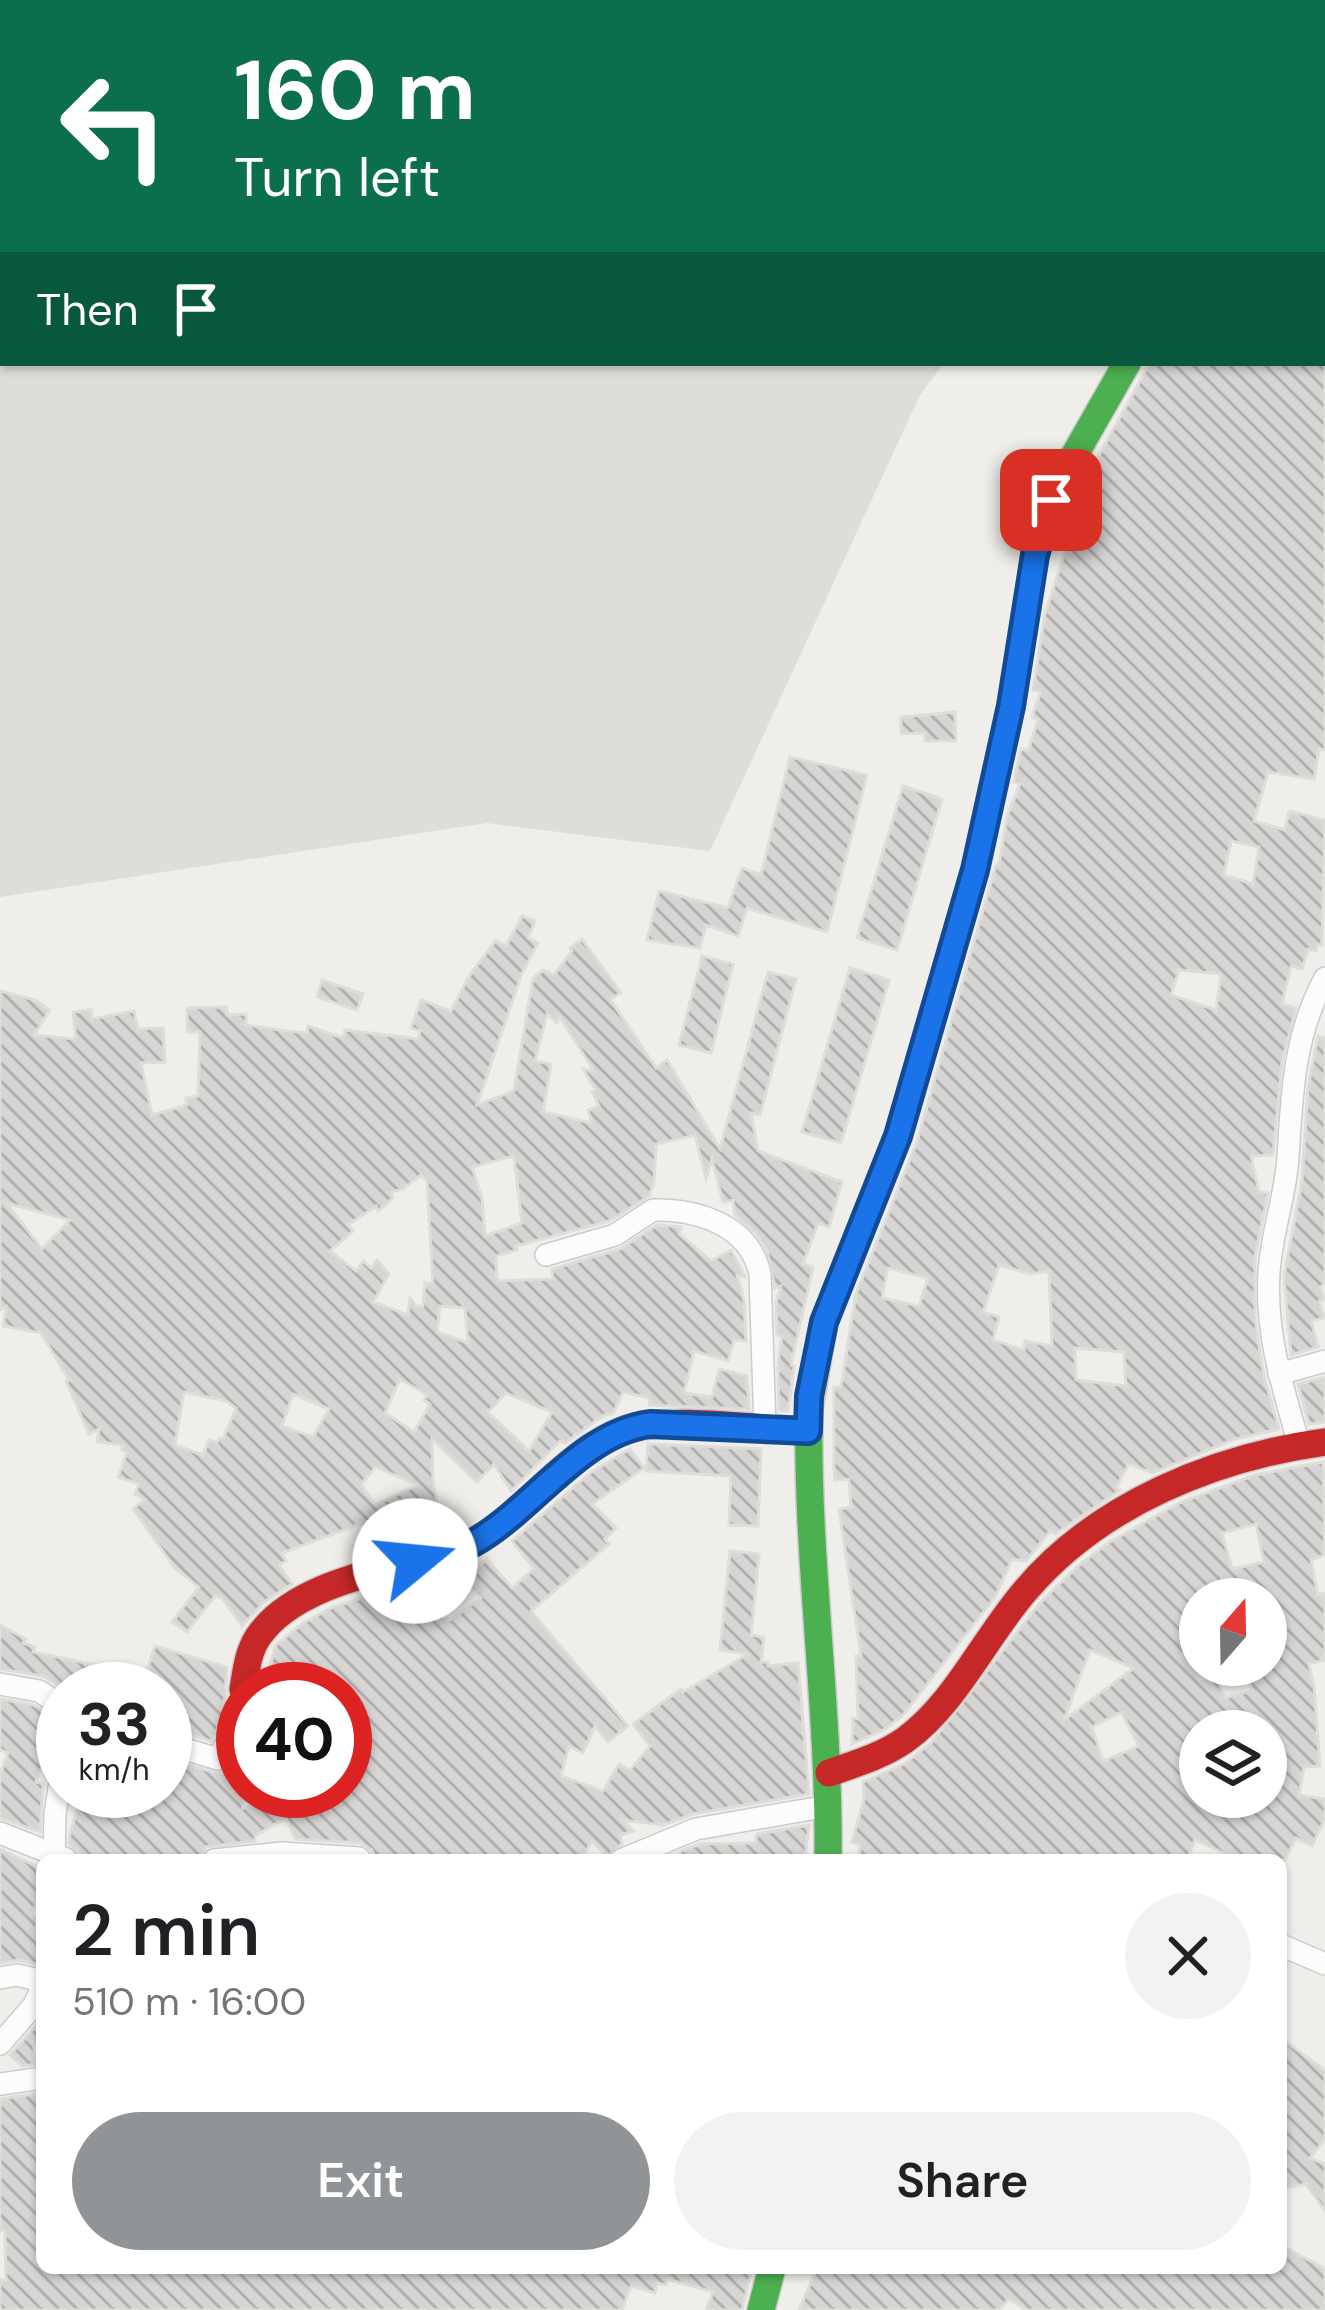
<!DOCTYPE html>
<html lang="en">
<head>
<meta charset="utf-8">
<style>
	:root { --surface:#fff; --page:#f2f2f2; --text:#202124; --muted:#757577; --accent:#919496 }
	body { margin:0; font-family:"DM Sans",sans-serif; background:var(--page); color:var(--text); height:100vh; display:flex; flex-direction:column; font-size:45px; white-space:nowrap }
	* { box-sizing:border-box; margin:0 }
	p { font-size:39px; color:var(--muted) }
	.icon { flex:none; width:66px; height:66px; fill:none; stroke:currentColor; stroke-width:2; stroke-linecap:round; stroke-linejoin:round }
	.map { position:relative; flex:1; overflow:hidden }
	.panel { position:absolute; left:36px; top:1854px; width:1251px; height:420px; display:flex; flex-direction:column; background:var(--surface); border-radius:18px; box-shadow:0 3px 9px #0004 }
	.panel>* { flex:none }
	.guide { position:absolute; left:0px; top:0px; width:1326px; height:366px; box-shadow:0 3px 9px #0004; background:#0b6e4f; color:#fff; overflow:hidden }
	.needle { width:78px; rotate:20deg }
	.controls { position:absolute; left:1179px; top:1578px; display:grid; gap:24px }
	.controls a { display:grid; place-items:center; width:108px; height:108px; border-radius:50%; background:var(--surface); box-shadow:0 3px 9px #0004; font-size:60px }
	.speed { position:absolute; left:36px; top:1662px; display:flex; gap:24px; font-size:60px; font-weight:700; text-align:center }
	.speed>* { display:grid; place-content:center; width:156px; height:156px; border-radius:50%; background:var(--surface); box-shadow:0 3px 9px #0004; line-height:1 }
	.speed small { font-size:30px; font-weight:400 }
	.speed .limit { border:18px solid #d22; background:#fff; color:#111 }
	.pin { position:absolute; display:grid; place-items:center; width:102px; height:102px; color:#fff; margin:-51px; border-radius:24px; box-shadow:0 6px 18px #0006 }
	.me { position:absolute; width:132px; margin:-66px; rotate:73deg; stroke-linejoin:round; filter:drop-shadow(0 0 9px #0008) }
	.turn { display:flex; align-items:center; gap:42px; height:252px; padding:0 36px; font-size:54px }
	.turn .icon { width:156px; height:156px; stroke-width:2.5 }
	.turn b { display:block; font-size:84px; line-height:102px }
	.then { display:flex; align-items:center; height:114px; padding:0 36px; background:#0003; gap:24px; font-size:45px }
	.round { display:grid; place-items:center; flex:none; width:126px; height:126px; border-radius:63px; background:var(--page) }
	.headline { display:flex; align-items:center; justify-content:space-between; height:204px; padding:0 36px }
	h1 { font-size:72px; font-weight:600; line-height:90px }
	.primary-button { display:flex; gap:24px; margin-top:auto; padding:24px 36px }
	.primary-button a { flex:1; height:138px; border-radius:72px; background:var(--accent); color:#fff; font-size:48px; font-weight:600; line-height:138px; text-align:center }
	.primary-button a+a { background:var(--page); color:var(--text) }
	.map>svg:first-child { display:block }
	.industrial { fill:#dfddda }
	.building { fill:url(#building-back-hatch); stroke:#deddd9; stroke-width:3; fill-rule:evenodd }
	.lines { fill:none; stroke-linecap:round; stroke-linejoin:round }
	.street-casing { stroke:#cbcccc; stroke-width:24 }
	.fast-casing { stroke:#cacacb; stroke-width:30 }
	.slow-casing { stroke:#cacacb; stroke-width:30 }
	.jam-casing { stroke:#cacacb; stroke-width:30 }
	.street { stroke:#fdfcfc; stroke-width:21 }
	.fast { stroke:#4caf50; stroke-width:27 }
	.slow { stroke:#ffc107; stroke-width:27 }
	.jam { stroke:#c62828; stroke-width:27 }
	.route-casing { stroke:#114b97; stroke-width:30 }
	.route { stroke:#1a73e8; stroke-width:21 }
</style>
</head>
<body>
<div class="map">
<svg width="1325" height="2310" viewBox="0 0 1325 2310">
	<defs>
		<pattern id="building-back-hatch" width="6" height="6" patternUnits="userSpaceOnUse" patternTransform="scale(3)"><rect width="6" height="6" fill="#d6d5d3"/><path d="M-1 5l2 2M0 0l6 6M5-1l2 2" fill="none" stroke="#b1b0af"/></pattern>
	</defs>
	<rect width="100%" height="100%" fill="#efeeea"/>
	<polygon class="industrial" points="0,0 1091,0 3,3 3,363 944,363 920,395 710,851 487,823 0,897"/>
	<g class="building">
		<path d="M1150,363H1325V750L1319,749L1314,779L1268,772L1254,821L1285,830L1289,811L1325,820L1322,945L1318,944L1316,951L1308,949L1302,969L1291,966L1282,1004L1296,1008L1282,1062L1273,1155L1251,1156L1259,1192L1268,1193L1255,1257V1319L1264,1377L1279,1429L1235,1439L1152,1473L1129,1464L1116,1487L1120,1490L1055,1534L1050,1531L1026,1561L1012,1559L995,1597L903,1715L885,1729L852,1744L853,1718L858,1719L856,1656H861L839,1509L851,1507L849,1479L835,1480L834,1468V1387H841L856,1294L917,1142L996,865H999L1007,817L1020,784L1014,782L1021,749L1028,751L1038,720L1032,717L1041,692L1033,690L1045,614L1077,515L1073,514L1077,504L1073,502ZM1231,841L1259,847L1253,884L1224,875ZM1179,970L1221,974L1216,1010L1171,995ZM999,1265L1030,1274L1049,1271L1052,1346L1025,1341L1024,1350L993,1340L999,1317L983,1312ZM888,1268L928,1278L919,1306L882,1298ZM1075,1348L1124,1352L1126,1386L1076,1380Z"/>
		<polygon points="955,712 956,741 925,741 925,733 901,734 901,717"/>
		<polygon points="790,757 867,775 827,932 747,908 738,936 706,925 700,948 647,940 659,891 728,908 742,868 761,875"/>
		<polygon points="903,786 942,799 897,950 857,938"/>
		<path d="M522,916L535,921L528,938L538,943L522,973L477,1105L514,1091L533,978L543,970L554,975L572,951L570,948L582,939L621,993L610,999L656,1068L667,1060L720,1149L768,972L796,979L760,1115L751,1113L758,1151L842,1182L829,1227L818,1223L803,1264L813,1267L791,1365L794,1366L788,1411L779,1410L778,1364L782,1336L777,1335L776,1302L781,1286L775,1288L767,1250L756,1233L735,1215L733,1200L723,1202L712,1159L706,1179L695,1135L656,1144L654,1183L649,1196L609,1221L516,1246L517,1250L496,1256L497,1281L553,1279L552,1269L620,1249L657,1225L681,1227L679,1234L711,1261L731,1250L745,1277L737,1275L744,1300L746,1341L734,1340L728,1361L694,1351L684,1393L712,1397L719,1369L747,1376L749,1409L649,1405L650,1398L623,1392L613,1414L604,1415L565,1443L560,1441L511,1491L494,1464L477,1482L432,1439L433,1483L440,1515L453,1511L459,1528L390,1547L377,1525L382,1520L357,1525L282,1553L286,1561L279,1565L292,1584L264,1602L242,1626L222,1598L215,1596L187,1632L172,1622L199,1587L175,1568L133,1509L145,1499L135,1494L139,1484L118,1477L127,1452L122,1450L124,1445L97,1442L99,1429L89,1434L66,1381L69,1380L41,1333L3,1326L6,1307L0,1310V991L35,1000L50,1010L34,1035L76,1039L73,1012L91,1010L92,1019L134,1011L138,1029L163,1028L165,1062L141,1063L152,1115L187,1105L186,1098L198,1096L200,1032H187V1008L227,1007V1015L246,1014V1025L288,1031L307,1033L308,1026L343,1038L345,1030L418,1039L420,1031L411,1028L421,1000L451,1011L469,976L496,940L506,946ZM547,1014L557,1023L559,1016L594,1071L583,1069L596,1090L592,1092L599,1106L588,1110L592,1123L543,1112L551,1064L535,1061ZM514,1156L522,1223L485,1236L482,1199L472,1167ZM421,1175L427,1181L433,1284L425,1283L423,1306H416L410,1298L408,1315L373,1302L389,1274L377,1260L371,1268L363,1261L356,1271L330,1251L353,1231L348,1225L376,1206L378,1211L393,1198L391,1192L403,1189ZM6,1203L70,1220L42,1249ZM440,1306L465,1308L468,1343L437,1332ZM400,1379L427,1395L424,1400L430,1404L414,1432L385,1413ZM184,1392L226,1401L236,1408L223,1439L219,1438L217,1443L209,1440L203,1455L175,1445ZM506,1393L552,1412L529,1451L488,1412ZM293,1394L329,1409L313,1437L282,1426ZM376,1467L417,1485L375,1505L361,1484Z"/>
		<polygon points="702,956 733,964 711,1053 679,1045"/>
		<polygon points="850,968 889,980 841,1143 802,1132"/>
		<polygon points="322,980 363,994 357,1010 317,997"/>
		<polygon points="1318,1036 1325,1038 1325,1284 1320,1287 1325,1299 1319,1301 1325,1318 1311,1321 1318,1347 1291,1355 1284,1276 1302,1182 1308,1088"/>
		<polygon points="1325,1377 1325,1422 1309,1424 1298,1384"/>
		<polygon points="648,1444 761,1449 758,1526 729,1525 731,1476 646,1471"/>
		<polygon points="630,1449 644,1468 592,1504 616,1528 605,1539 609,1544 531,1611 628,1726 608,1742 595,1726 583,1753 569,1746 561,1776 603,1791 619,1764 630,1770 650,1746 633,1724 681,1689 683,1692 748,1654 720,1650 730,1551 759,1554 751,1635 764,1637 761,1662 768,1662 768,1666 798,1663 809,1794 693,1814 663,1825 621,1820 634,1831 620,1835 622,1844 607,1857 592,1841 581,1860 510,1860 478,1855 479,1860 374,1860 372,1850 361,1843 295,1839 286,1818 255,1836 255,1841 206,1847 199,1860 81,1860 78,1851 69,1844 70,1834 82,1791 165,1791 165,1759 221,1774 231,1767 243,1744 243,1808 274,1800 276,1791 298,1791 297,1795 327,1805 329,1791 345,1791 345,1689 263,1689 276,1645 303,1623 333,1607 425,1578 427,1586 414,1589 425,1610 450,1620 481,1598 464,1579 487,1559 512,1588 534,1569 512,1541 590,1473"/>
		<path d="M1323,1462L1325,1555L1311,1560L1318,1595L1325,1593V1660L1309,1664L1314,1686L1320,1766L1304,1767L1299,1795L1325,1799V1819L1312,1846L1296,1838L1285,1860H1239L1195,1840L1187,1860L1171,1855L1169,1860H859L860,1845L852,1842L864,1799L863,1782L904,1764L931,1743L1039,1604L1078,1566L1108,1543L1179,1503L1255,1475ZM1256,1524L1264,1562L1232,1569L1222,1533ZM1200,1599H1266V1665H1246L1252,1691L1225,1698L1214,1672L1200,1679ZM1090,1650L1134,1668L1064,1720ZM1121,1712L1139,1746L1103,1761L1092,1727ZM1200,1731H1266L1270,1753L1281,1752L1273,1797L1200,1799Z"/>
		<polygon points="0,1625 26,1639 23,1643 35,1647 33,1652 96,1665 143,1683 155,1646 227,1667 223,1718 211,1741 168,1728 172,1719 165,1716 165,1689 63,1689 43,1676 0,1669"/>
		<polygon points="0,1699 33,1705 63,1722 59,1749 49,1748 36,1782 43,1784 40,1832 0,1818 0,1775 8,1753 0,1750"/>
		<polygon points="809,1825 805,1859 794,1855 792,1860 678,1860 681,1851 700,1844 755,1843 757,1834"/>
		<polygon points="0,1849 42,1869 42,1887 32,1915 39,1917 36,1928 42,1930 38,1965 20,1960 0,1963"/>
		<polygon points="42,2019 42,2050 33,2042 37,2064 22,2066 10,2055"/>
		<polygon points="1281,2038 1325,2070 1325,2139 1310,2158 1325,2164 1325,2211 1306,2184 1281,2189"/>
		<polygon points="42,2093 42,2268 56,2268 57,2271 76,2268 108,2268 109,2271 129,2268 752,2268 742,2310 706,2310 713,2292 667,2279 666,2285 657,2283 655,2293 631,2286 622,2310 0,2310 0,2280 6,2280 5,2231 0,2230 0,2099"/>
		<polygon points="1281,2245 1325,2269 1325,2310 1026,2310 1009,2299 999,2310 799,2310 817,2268 1281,2268"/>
	</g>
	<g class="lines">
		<defs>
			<g id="street">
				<polyline points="1295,3 1295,0"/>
				<polyline points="1323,268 1325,268"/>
				<path d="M546,1255L615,1235L653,1210C699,1209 750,1226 760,1274L765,1429"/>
				<polyline points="1279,1374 1325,1361"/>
				<path d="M1299,1444C1283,1389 1265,1332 1269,1273C1271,1233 1286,1196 1288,1156C1292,1092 1294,1035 1325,978"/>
				<polyline points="0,1684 39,1691 63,1707"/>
				<polyline points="165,1743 218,1759 237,1723 243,1689"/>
				<polyline points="0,1833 66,1859"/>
				<polyline points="54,1860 55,1814 63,1763"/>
				<polyline points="214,1860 282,1853 359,1858"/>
				<polyline points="621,1860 696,1829 828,1806"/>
				<polyline points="1281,1945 1325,1964"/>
				<polyline points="0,1978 17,1975 42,1981"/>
				<polyline points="0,2044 34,2005 42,1987"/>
				<polyline points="0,2084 42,2078"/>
			</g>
			<g id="fast">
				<polyline points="1323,54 1325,51"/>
				<polyline points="991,796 1011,706 1035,555 1054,491 1127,363"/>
				<path d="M809,1408C806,1559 830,1709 828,1860"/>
				<polyline points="761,2310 772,2268"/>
			</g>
			<polyline id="slow" points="809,1408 824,1322 898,1136 975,870 991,796"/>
			<g id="jam">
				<path d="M243,1689C246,1671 248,1652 258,1637C289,1591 361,1575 411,1562C435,1555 459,1552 480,1539C531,1508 568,1450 625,1430C668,1415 759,1429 807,1431"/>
				<path d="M829,1773C855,1764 882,1756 905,1740C956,1703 985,1637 1026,1590C1099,1504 1215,1457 1325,1442"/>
			</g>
		</defs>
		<use href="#street" class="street-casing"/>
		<use href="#fast" class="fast-casing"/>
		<use href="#slow" class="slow-casing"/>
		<use href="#jam" class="jam-casing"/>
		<use href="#street" class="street"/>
		<use href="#fast" class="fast"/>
		<use href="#slow" class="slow"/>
		<use href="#jam" class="jam"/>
	</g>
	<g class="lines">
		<defs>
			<path id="route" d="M415,1561C436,1555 460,1551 478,1540C535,1506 582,1433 650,1424L808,1431L809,1396L824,1322L898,1136L975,870L1011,706L1035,555L1051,500"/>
		</defs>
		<use href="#route" class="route-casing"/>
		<use href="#route" class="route"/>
	</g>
</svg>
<div class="controls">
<a><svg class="needle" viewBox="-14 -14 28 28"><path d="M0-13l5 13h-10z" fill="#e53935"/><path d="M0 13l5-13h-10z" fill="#757577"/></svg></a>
<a><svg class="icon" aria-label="layers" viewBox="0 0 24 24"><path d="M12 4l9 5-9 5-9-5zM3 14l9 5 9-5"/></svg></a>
</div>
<div class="speed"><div>33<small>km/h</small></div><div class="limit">40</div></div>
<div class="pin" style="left:1051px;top:500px;background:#d93025"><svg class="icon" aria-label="arrive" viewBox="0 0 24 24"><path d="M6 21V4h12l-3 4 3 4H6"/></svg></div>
<svg class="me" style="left:415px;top:1561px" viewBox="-20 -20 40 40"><circle r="19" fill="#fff"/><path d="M0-13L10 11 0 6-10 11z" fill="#1a73e8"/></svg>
<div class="guide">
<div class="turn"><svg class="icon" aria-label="left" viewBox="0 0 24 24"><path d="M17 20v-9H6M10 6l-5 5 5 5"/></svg><div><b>160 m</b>Turn left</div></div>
<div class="then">Then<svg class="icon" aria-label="arrive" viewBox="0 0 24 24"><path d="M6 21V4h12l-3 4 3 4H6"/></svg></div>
</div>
<section class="panel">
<div class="headline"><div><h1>2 min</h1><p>510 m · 16:00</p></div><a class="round"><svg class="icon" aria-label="close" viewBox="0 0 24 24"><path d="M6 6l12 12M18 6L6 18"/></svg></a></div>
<div class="primary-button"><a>Exit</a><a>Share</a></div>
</section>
</div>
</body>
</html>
